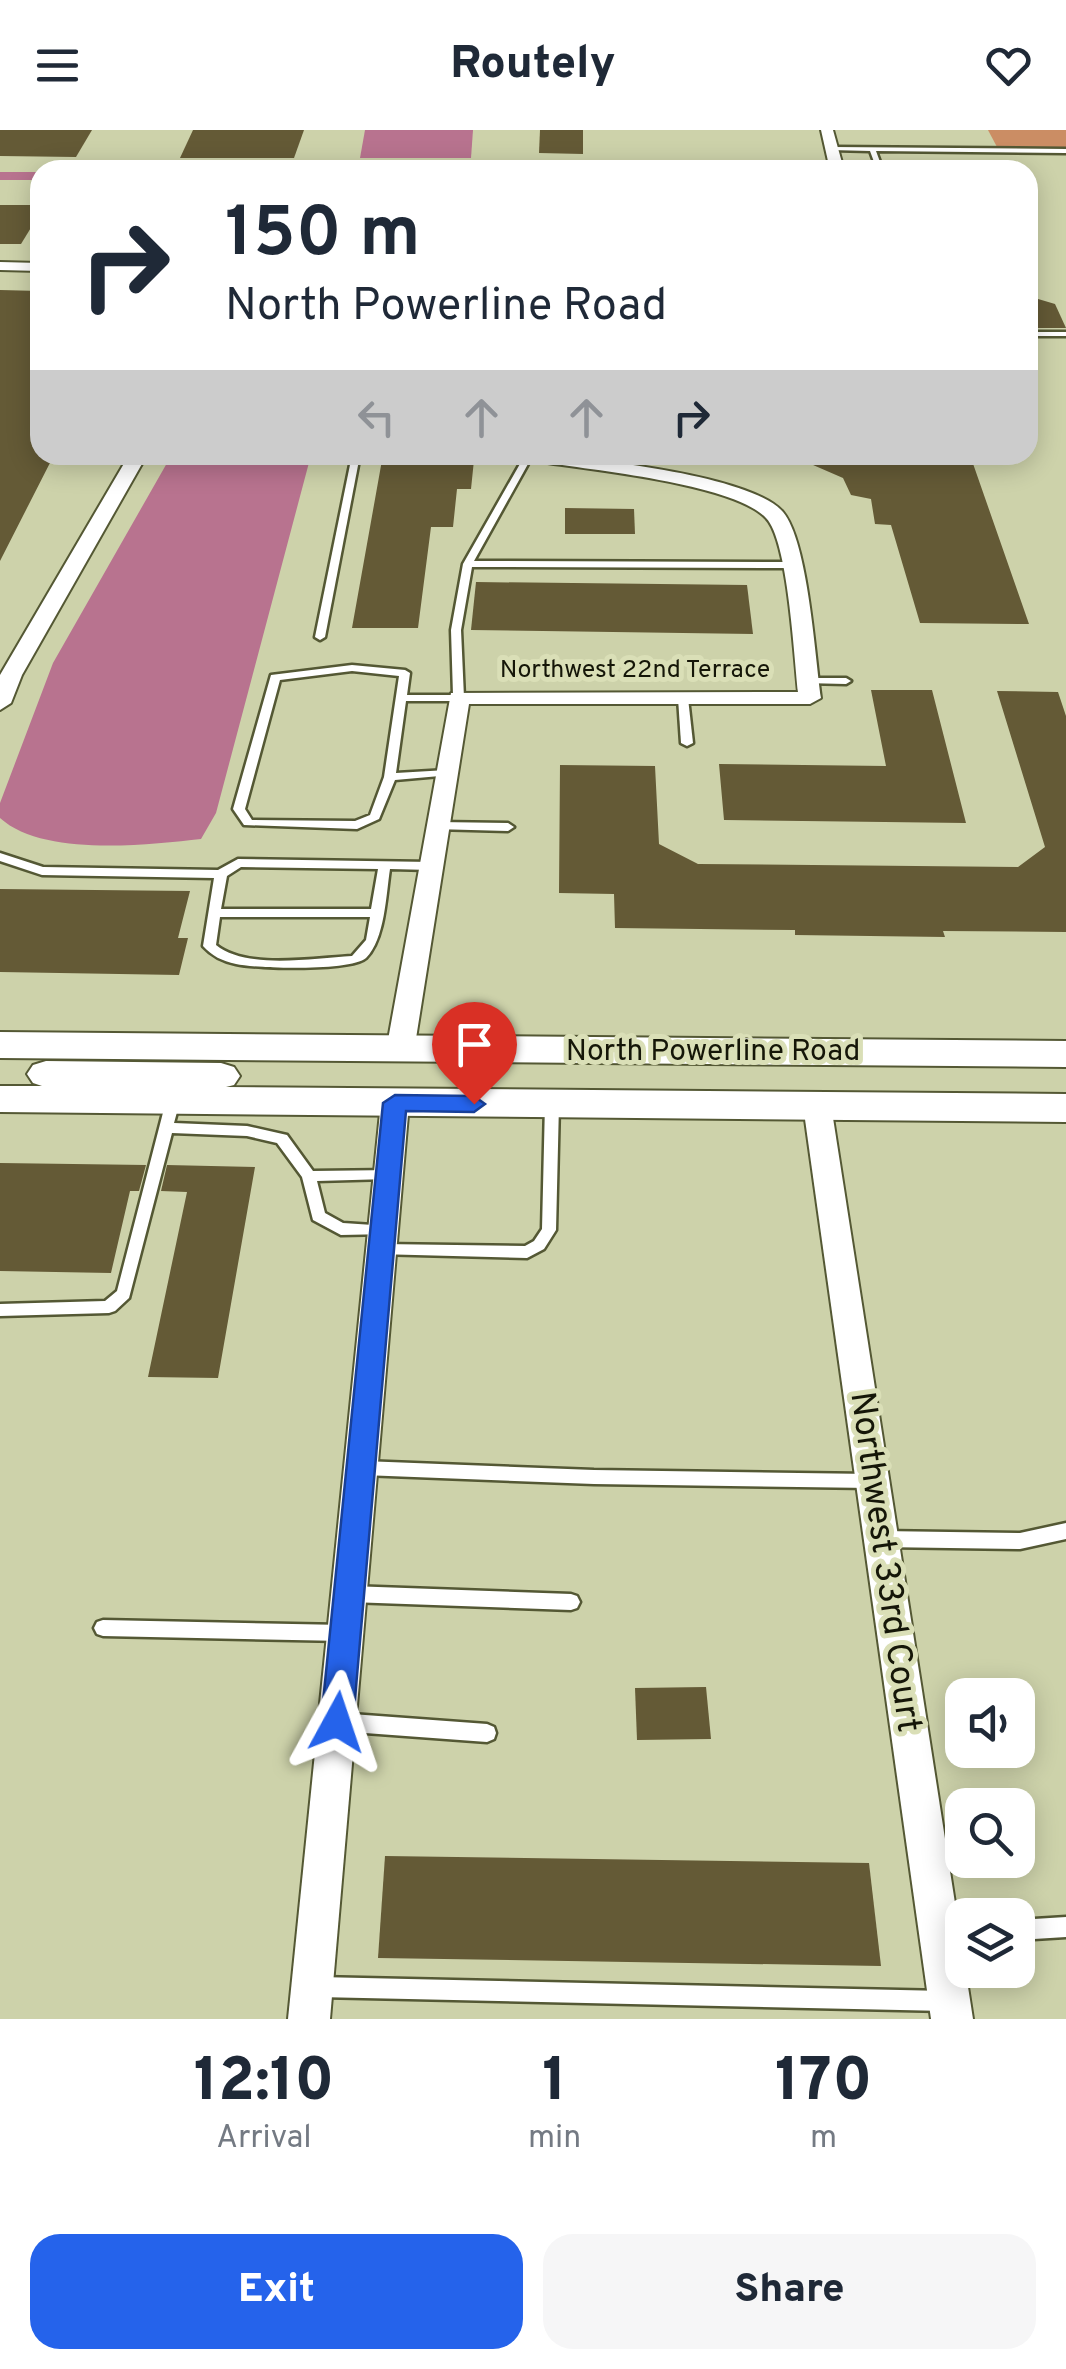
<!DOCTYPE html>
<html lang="en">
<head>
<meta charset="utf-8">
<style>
	:root { --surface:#fff; --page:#f6f6f7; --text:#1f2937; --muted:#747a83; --accent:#2563eb }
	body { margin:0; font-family:Overpass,sans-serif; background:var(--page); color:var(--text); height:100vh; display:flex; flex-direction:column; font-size:38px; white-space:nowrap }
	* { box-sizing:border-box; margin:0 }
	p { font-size:32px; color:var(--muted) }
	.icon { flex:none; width:55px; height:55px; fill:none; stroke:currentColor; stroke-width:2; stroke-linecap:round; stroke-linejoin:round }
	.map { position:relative; height:1889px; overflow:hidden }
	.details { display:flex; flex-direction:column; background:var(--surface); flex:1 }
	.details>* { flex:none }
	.guide { position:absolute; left:30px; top:30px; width:1008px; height:305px; border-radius:30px; box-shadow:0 5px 25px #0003; background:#fff; color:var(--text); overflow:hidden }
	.controls { position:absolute; left:945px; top:1548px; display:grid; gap:20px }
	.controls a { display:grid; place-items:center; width:90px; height:90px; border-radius:20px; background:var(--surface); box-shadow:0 5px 25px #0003; font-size:50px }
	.pin { position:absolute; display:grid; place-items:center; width:85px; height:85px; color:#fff; margin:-102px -42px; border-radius:50% 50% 50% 0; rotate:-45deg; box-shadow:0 0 10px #0007 }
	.pin .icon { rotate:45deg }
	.me { position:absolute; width:110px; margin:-55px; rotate:5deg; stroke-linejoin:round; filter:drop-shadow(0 0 8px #0008) }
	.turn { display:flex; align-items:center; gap:35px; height:210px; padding:0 30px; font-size:45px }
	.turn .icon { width:130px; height:130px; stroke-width:2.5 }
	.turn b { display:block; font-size:70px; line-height:85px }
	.lanes { display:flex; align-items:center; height:95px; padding:0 30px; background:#0003; justify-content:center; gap:50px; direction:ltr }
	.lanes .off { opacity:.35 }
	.eta { display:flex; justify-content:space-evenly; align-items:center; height:170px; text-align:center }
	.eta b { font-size:60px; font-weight:800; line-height:70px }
	.primary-button { display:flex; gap:20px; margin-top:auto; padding:20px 30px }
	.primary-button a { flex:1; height:115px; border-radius:30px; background:var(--accent); color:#fff; font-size:40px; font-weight:800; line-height:115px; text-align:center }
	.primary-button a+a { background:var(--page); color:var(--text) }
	header { display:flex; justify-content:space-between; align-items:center; height:130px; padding:0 30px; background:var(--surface); font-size:45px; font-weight:800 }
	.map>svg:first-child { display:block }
	.forest { fill:#cb8d64 }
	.water { fill:#b8738f }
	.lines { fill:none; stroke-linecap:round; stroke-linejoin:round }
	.canal { fill:#b8738f; fill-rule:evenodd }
	.building { fill:#645a36 }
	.service-casing { stroke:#545834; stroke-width:5 }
	.minor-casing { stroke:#545834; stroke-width:4 }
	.secondary-casing { stroke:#545834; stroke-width:4 }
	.service { fill:#fff; fill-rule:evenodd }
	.minor { fill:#fff; fill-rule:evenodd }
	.secondary { fill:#fff; fill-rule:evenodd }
	.route { fill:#2563eb; stroke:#184099; stroke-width:2.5 }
	.labels { text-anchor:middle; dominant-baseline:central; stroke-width:10; stroke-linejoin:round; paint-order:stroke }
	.far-street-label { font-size:25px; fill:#151608; stroke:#dadfb7 }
	.street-label { font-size:30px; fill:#151608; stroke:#dadfb7 }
	.near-street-label { font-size:35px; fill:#151608; stroke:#dadfb7 }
</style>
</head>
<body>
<header><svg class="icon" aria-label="menu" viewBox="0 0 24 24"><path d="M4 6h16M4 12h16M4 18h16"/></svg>Routely<svg class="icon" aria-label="heart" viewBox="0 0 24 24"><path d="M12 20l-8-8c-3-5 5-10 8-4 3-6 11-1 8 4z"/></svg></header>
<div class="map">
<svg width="1066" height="1889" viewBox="0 0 1066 1889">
	<rect width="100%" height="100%" fill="#cdd2aa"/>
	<polygon class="forest" points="988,0 1066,0 1066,18 997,17"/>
	<g class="water">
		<polygon points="365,0 473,0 471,28 360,28"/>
		<path d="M177,325H311L216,683L201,709C146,715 43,727 0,688V673L53,533L167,333Z"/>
	</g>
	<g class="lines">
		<rect class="canal" x="0" y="42" width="40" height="8"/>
	</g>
	<g class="building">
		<polygon points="0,0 92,0 76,27 0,26"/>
		<polygon points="193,0 304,0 294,28 180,28"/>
		<polygon points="540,0 583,0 583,24 539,23"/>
		<polygon points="0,75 40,75 40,83 21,114 0,114"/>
		<polygon points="0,160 40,161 40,325 54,325 0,431"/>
		<polygon points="1028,166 1055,174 1066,198 1028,198"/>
		<polygon points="790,325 970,325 1029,494 920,493 891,395 875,394 871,369 851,365 843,348"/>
		<polygon points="382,330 474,330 471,359 457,359 453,397 431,397 418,498 352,498"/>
		<polygon points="565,378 634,379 635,404 565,404"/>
		<polygon points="476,452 747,455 753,504 471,500"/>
		<polygon points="871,560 932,560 966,693 724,690 719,634 886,636"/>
		<polygon points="997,561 1058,562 1066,586 1066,802 943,801 945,807 795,805 795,800 615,798 614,764 559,763 560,635 655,636 659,714 698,734 1018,737 1045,717"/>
		<polygon points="0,759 190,761 178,808 188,808 179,845 0,842"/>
		<polygon points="0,1033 146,1035 139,1061 130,1061 111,1143 0,1141"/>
		<polygon points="167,1035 255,1037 218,1248 148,1247 187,1062 161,1061"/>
		<polygon points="706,1557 711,1609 637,1610 635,1558"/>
		<polygon points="385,1726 869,1733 881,1836 378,1828"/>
	</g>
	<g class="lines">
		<defs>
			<g id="service">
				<polygon points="833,17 1066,19 1066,23 876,21 883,40 877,40 870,21 831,20"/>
				<rect x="1028" y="202" width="38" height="4"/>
				<polygon points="352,325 360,325 325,507 320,510 315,507"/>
				<path d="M525,325H533L474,431L792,432L797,435L792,438L472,437L461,500L464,568L459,571H406L396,643L447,640L451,641V645L395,650L379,689L357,699L244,695L233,679L271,545L352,535L405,540L410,543L407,565H453L451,500L463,434ZM352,541L399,546L384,647L370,685L355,691L252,690L245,679L280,550Z"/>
				<polygon points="808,548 846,548 851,551 846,554 804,553 803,551"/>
				<polygon points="683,565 688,568 693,613 687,616 681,613 678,568"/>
				<polygon points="438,692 508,693 514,697 508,701 434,699 432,696 434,693"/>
				<path d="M0,723L43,737L218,740L238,729L431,732L437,736L431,740L390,739C386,765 385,809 366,828C352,841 258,839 236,834C222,831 212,826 203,816L214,748L42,745L0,731ZM241,737L378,739L371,779H221L227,746ZM220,787H370L366,810L352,826C313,828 247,840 216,815Z"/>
				<polygon points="173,966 180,971 174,993 247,996 287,1005 313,1041 393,1040 395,1044 393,1048 388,1049 317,1051 325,1083 343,1093 388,1096 390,1100 388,1104 341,1105 313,1090 302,1047 277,1013 247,1006 172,1003 129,1168 115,1181 109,1183 0,1186 0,1174 105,1171 117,1161 166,971"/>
				<polygon points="552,969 559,974 556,1100 544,1119 527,1128 377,1124 374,1120 377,1116 382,1114 525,1116 534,1111 542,1099 545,974"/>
				<polygon points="363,1331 594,1340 871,1344 877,1346 879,1351 877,1356 871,1358 594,1354 363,1345 357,1343 355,1338 357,1333"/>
				<polygon points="1066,1393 1066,1409 1020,1419 881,1417 875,1414 872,1409 875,1404 881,1401 1020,1403"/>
				<polygon points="350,1456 571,1464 577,1466 580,1472 577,1478 571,1480 350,1472 344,1470 341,1464 344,1458"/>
				<polygon points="103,1490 344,1495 350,1497 353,1503 350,1509 344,1511 103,1506 97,1504 94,1498 97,1492"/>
				<polygon points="338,1583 487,1594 494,1597 496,1603 494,1609 487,1612 338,1601 331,1598 329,1592 331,1586"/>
				<polygon points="1066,1787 1066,1807 1018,1810 1018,1790"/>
				<polygon points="318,1847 946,1861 953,1864 956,1871 953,1878 946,1881 318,1867 311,1864 308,1857 311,1850"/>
			</g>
			<g id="minor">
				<polygon points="821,0 833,0 844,40 830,40"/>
				<polygon points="0,132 40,133 40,141 0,140"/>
				<polygon points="129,325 147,325 22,545 11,573 0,580 0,545"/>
				<path d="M518,325C571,325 749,343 783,382C808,412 815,526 821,568L810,574H469L414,921L410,928H390L386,921L451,563L798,562C794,526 788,410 766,388C732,352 580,339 527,330Z"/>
				<polygon points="395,963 405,966 409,973 330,1889 288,1889 381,973 385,966"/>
				<polygon points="817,965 827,968 831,975 973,1889 931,1889 803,975 807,968"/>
			</g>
			<g id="secondary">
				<polygon points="0,902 1066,911 1066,937 0,928"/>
				<polygon points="46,931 221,933 234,937 240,946 234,955 226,957 1066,964 1066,992 0,982 0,956 42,956 33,953 27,944 33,935"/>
			</g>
		</defs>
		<use href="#service" class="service-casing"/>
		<use href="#minor" class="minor-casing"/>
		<use href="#secondary" class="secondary-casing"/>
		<use href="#service" class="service"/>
		<use href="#minor" class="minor"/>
		<use href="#secondary" class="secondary"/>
	</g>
	<polygon class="route" points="395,965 474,966 485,974 474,982 406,981 353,1592 348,1602 337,1607 326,1602 321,1592 383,973"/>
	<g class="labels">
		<g class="far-street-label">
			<text x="635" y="541">Northwest 22nd Terrace</text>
		</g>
		<g class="street-label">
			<text x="713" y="922">North Powerline Road</text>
		</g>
		<g class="near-street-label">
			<text transform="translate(884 1432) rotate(82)">Northwest 33rd Court</text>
		</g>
	</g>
</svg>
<div class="controls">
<a><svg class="icon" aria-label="sound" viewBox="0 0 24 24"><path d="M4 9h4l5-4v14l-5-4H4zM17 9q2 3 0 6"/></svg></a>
<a><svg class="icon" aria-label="search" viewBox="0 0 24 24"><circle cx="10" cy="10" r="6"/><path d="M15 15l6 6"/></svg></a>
<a><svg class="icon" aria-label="layers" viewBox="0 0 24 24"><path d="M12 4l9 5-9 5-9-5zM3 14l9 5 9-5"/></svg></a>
</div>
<div class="pin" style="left:474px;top:974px;background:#d93025"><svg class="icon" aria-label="arrive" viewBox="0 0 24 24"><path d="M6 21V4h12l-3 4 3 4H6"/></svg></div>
<svg class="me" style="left:337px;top:1592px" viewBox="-20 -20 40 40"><path d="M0-17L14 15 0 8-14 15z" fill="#2563eb" stroke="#fff" stroke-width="4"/></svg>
<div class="guide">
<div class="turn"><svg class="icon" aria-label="right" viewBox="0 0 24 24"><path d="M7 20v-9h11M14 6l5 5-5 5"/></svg><div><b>150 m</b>North Powerline Road</div></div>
<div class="lanes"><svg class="icon off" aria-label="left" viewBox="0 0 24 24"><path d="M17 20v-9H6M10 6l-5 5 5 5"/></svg><svg class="icon off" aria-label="ahead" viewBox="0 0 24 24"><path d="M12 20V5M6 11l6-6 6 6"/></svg><svg class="icon off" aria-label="ahead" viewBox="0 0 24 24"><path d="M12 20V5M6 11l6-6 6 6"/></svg><svg class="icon" aria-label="right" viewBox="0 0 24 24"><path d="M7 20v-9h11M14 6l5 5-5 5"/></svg></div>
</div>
</div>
<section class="details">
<div class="eta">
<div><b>12:10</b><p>Arrival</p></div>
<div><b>1</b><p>min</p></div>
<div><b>170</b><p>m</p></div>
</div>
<div class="primary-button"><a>Exit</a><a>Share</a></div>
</section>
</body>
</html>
